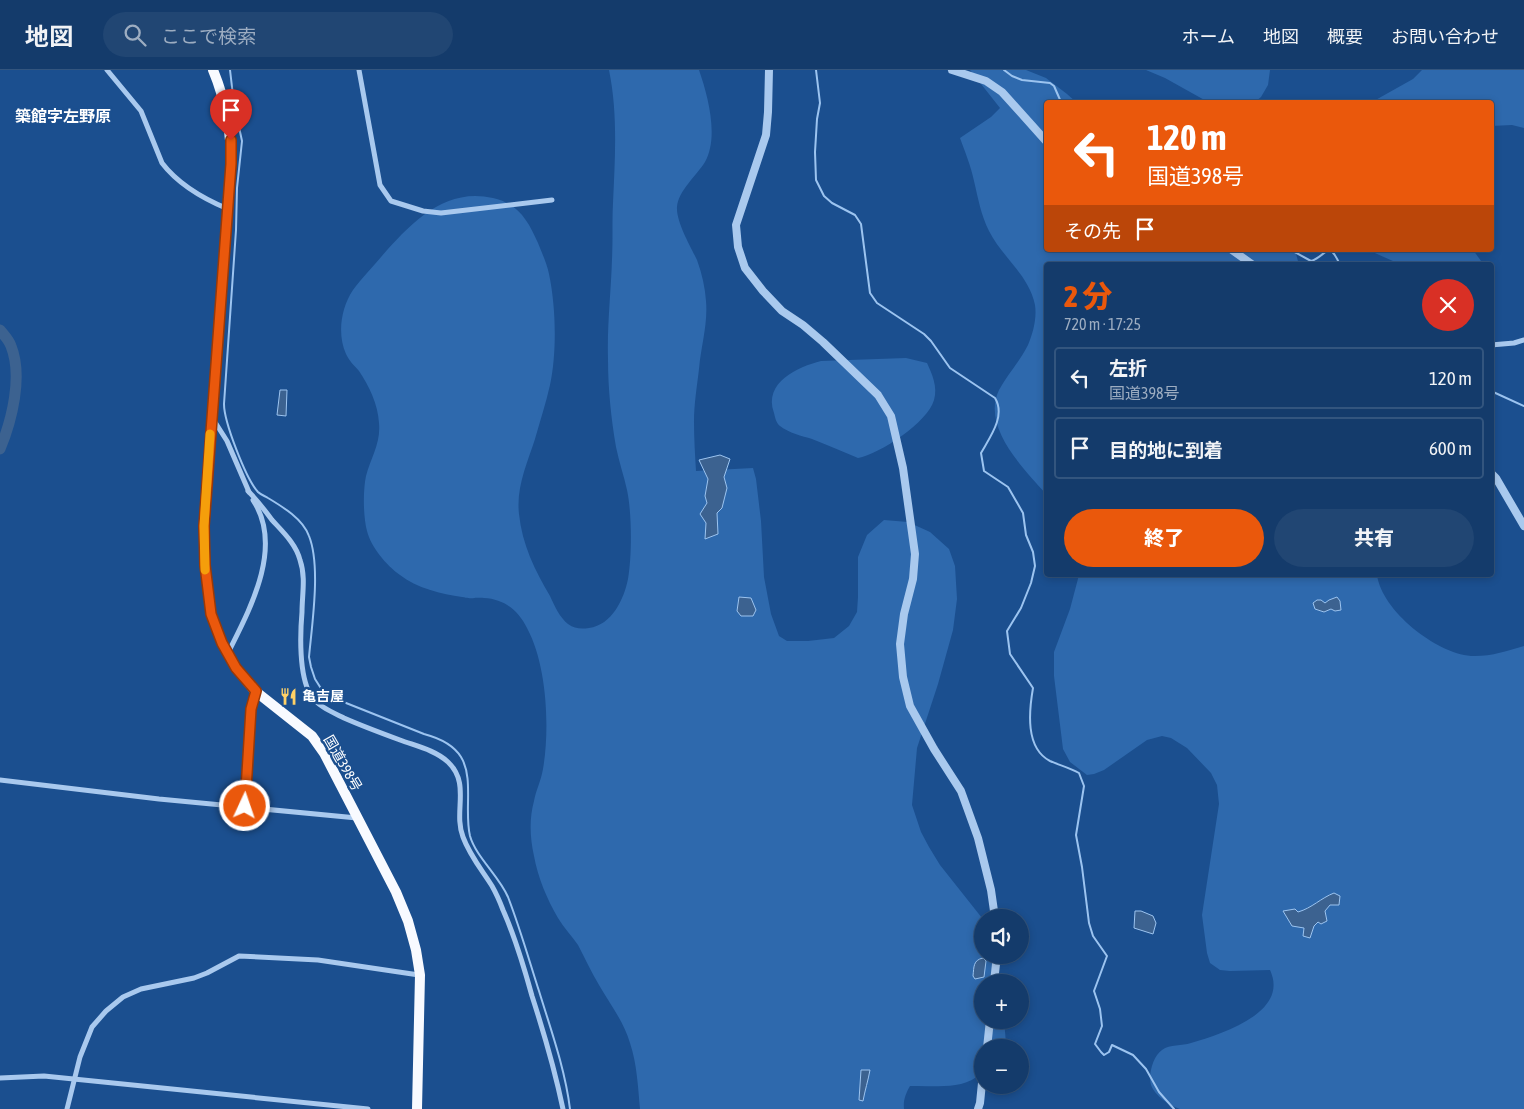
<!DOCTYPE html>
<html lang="ja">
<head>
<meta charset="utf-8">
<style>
	:root { --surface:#143b6b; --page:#214673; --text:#f1f3f6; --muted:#9dadc1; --line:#33557e; --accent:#ea580c }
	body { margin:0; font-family:"Asap Condensed","Noto Sans JP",sans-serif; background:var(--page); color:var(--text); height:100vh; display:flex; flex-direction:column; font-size:19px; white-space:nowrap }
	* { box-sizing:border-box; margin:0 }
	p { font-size:16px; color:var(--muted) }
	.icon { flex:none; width:28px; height:28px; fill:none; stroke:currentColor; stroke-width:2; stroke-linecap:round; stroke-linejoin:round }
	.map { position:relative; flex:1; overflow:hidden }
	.side { position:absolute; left:1044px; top:192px; width:450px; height:315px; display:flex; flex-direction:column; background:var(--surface); border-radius:5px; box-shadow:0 2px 8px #0003,0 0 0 1px var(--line) }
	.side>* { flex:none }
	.banner { position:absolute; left:1044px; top:30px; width:450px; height:152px; border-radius:5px; box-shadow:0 2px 8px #0003,0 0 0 1px var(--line); background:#ea580c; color:#fff; overflow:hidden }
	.controls { position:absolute; left:974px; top:839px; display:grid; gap:10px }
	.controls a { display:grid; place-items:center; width:55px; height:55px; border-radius:50%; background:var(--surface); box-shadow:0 2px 8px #0003,0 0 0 1px var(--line); font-size:25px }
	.pin { position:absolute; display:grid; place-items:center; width:42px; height:42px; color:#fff; margin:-51px -21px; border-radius:50% 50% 50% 0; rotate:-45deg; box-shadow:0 0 5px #0007 }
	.pin .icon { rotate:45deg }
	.me { position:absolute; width:55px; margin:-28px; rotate:3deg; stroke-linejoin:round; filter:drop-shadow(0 0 4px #0008) }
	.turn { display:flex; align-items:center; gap:18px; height:105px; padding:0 20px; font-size:22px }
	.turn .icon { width:65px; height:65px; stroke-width:2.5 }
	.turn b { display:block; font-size:35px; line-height:42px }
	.then { display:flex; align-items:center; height:48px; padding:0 20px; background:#0003; gap:10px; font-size:19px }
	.round { display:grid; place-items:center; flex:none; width:52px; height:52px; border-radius:26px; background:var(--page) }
	.head { display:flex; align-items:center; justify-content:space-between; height:85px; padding:0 20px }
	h1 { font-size:30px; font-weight:800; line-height:38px; color:var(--accent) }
	.button { display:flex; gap:10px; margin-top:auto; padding:10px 20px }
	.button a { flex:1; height:58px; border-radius:30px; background:var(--accent); color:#fff; font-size:20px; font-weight:800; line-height:58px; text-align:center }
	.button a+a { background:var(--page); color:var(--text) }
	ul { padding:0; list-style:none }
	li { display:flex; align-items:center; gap:15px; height:62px; margin:0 10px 8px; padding:0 10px; border:2px solid var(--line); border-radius:5px }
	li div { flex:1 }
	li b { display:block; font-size:19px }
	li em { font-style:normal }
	header { display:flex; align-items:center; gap:30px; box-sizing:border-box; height:70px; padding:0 25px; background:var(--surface); border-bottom:1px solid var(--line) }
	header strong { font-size:24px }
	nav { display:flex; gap:28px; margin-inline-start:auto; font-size:18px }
	.search { width:350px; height:45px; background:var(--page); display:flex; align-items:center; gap:12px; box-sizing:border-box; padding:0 18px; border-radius:28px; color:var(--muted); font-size:19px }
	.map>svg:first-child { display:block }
	.green { fill:#2e69ad }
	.water { fill:#3c6290; stroke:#9cc4f0 }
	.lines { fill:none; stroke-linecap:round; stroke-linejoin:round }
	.stream { stroke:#9cc4f0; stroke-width:2 }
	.river { stroke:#3c6290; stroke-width:11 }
	.minor { stroke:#a9c9ee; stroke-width:5 }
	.tertiary { stroke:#a9c9ee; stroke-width:8 }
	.trunk { stroke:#f8faff; stroke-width:10 }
	.route-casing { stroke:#983908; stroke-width:12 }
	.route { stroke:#ea580c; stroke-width:9 }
	.slow { stroke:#f59e0b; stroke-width:9 }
	.labels { text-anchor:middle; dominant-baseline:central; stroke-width:5; stroke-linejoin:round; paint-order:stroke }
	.poi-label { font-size:14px; font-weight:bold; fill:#fff; stroke:#1b4f8f; text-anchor:start }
	.street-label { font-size:14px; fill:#fff; stroke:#1b4f8f }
	.quarter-label { font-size:16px; font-weight:bold; fill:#fff; stroke:#1b4f8f }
</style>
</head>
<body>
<header>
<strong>地図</strong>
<div class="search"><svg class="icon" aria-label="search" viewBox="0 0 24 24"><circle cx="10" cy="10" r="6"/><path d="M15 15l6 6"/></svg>ここで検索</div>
<nav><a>ホーム</a><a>地図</a><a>概要</a><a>お問い合わせ</a></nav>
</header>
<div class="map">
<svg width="1524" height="1039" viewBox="0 0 1524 1039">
	<rect width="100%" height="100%" fill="#1b4f8f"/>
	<g class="green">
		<path d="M609,0H699C708,26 719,67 705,92C697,105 678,121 677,137C676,152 691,177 697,190C702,204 705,217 706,231C708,254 701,276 699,299C697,316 694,334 694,352C694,368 695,385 696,401L753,398L756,409L761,451L764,507L771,544L779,566L787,571H808L834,568L849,556L857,542L858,527V487L867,465L884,450L908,452L930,462L949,479L955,496L957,529L953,560L938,614L917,678L912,735L921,762L929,777L940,795L982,848V885H996L1000,912H982V950H1004L1006,973L1004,977L982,978V1003C961,1021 937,1015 910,1016C906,1023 903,1030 904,1039H640C638,1017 637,994 630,973C624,952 610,934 599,915C591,902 585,888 578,875C572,866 564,858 558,848C547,829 538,808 534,786C530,768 529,749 534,731C536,720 541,711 543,699C550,658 547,595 527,558C518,540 504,529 484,528C467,527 479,530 462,527C442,524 416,518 400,505C386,495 371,477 367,461C363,446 363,420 366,406C371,387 381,373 379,353C378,334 369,316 359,301C353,294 350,292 346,284C337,264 341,238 353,220C357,214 362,209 367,203C400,166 437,115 493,128C519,134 528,151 538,173C542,183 547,194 549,204C556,237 557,282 550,315C546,333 540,351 535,369C527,394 516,417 519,444C522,474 535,501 550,526C554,535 560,548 568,554C575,559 581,559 589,558C612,555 624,529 628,509C632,486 632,443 627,420C624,406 619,392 616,377C611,348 608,318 608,289C607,255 611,222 612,189C613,170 612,151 613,133C615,88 618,44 609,0Z"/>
		<path d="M970,0H1026L1046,8L1067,24L1076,32H1046V180H1295L1299,195H1046V424C1024,399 981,357 999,320C1008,304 1020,291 1028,275C1033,263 1037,248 1035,235C1029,205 1002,187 989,161C981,145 978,128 974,111C971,96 965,82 960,68L991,47L1000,38Z"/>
		<polygon points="1146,0 1270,0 1268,15 1261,27 1255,32 1208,32 1165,8"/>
		<polygon points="1422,0 1524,0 1524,58 1512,55 1491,56 1491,32 1372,32 1413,9"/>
		<polygon points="1368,180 1473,180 1484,195 1402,195"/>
		<path d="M906,288L927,293C932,304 938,317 934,330C928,352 880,384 858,388C843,382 828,375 812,369C802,366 789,363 780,356C776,353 775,347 774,343C763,312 798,297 821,291Z"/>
		<path d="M1079,505H1377C1382,541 1436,583 1471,586C1489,587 1507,581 1524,576V1039H1180C1170,1036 1155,1026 1151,1015C1148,1005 1153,986 1162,980C1170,974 1182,976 1191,973C1221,964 1290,943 1270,900L1230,901L1220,900L1210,893L1207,883L1202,845L1219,734L1217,715L1211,703L1187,678L1171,668L1162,666L1147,670L1104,700L1094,704L1087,705L1070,692L1063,679L1054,606V582L1070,539Z"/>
	</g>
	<g class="water">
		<polygon points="280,320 287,320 286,346 277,345"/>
		<polygon points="720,385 730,389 724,407 727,418 722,438 717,443 718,464 705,469 706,453 700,444 707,433 705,426 708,409 699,390"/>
		<polygon points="739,527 751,528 756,540 753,546 741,546 737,541"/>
		<polygon points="1337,527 1340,531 1341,540 1335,541 1331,539 1324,542 1315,539 1313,533 1317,530 1321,530 1325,533 1329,530"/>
		<path d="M1334,823L1340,826L1339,835H1330L1325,841L1327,851L1321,854L1318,852L1314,856L1310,868L1303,866L1304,858L1292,856L1283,841L1295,839L1298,842C1312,838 1321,828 1334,823Z"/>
		<polygon points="1135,841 1141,841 1153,846 1156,853 1153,864 1134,858"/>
		<path d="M983,888L986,891L984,907L975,909L973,906C974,897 973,890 983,888Z"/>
		<path d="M861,1000H870C868,1011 865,1020 863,1031L859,1030Z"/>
	</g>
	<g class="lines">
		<g class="stream">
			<path d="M230,0L234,34L242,71L237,118L236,160L224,334C224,352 246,409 258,422C261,425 265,426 268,428C283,437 303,449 309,466C321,496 312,554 309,587L311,597L315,609L322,620L336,629L424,664C439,668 453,674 461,687C474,708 464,742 470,766C476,787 499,806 508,827C520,858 529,890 539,921C551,960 565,999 570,1039"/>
			<path d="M816,0L820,33L817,49L815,82L816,110L824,126L832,133L855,145L861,154L870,223L877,233L924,264L931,271L950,298L995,328C1006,346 990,367 981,383L984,401L1008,417L1023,443L1026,465L1033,482L1035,496L1031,513L1021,538L1007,561L1010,584L1033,618C1029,641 1025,678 1050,691C1059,695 1070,698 1079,703L1084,716L1076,765L1082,797L1089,853L1093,866L1107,886L1094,921L1100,939L1102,956L1095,974L1101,982L1104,985L1109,982L1112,975L1133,985L1146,999L1159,1022L1174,1039"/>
			<polyline points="1004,0 1012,6 1022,10 1050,13 1054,16 1061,32"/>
			<path d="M1291,180L1311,191C1327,186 1328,168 1340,195"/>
			<polyline points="1491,321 1524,336"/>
		</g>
		<path class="river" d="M0,260C4,265 9,270 11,276C23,306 12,350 0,379"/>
		<g class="minor">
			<path d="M107,0L141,41L162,93C178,114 204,129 228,139"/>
			<polyline points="359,0 380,115 391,131 423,141 441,143 552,130"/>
			<polyline points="1491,275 1514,273 1524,270"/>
			<polyline points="213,349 227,371 249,422"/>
			<path d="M248,421C258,431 264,439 272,450C283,462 296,474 300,490C306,507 302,525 302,542C300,565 299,604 310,624C317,636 332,642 344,648C362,656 381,663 400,670C416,676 435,680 448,692C471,714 453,741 463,767C470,786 482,800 492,816C496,823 500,832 503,840C515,867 524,897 532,926C544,963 555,1001 563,1039"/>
			<path d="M228,583C250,539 284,477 253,430"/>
			<polyline points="0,710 159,729 357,748"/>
			<polyline points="245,736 251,639 255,621"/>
			<polyline points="0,1008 44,1006 368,1039"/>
			<polyline points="67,1039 80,987 92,957 106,941 123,927 141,919 194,908 207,903 239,886 318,890 419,905"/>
		</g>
		<g class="tertiary">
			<polyline points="769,0 768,42 766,65 736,155 738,177 745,198 763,221 782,241 803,255 823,272 878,325 891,346 903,398 915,484 913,509 904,544 900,574 903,607 910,636 934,679 961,721 978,768 991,820 995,848"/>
			<polyline points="952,0 986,11 1002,22 1046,71"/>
			<polyline points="1232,180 1253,195"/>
			<polyline points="1491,403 1496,408 1524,456"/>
			<polyline points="994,912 997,885"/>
			<polyline points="987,978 990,950"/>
			<polyline points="978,1039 980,1033 982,1013"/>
		</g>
		<path class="trunk" d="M213,0C226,31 231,60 231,94L204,456L205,495L211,544L222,573L236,598L255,621L312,666L324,683L396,822L408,851L416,880L420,905L417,1039"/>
	</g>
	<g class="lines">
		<defs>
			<polyline id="route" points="231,70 231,94 204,456 205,495 211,544 222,573 236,598 256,621 251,639 245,736"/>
		</defs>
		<use href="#route" class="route-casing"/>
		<use href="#route" class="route"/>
		<polyline class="slow" points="205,500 204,456 210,364"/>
	</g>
	<defs>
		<symbol id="restaurant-bare" viewBox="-9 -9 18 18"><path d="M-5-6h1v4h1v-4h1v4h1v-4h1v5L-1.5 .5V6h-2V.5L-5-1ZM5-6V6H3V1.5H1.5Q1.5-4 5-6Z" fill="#ffd166" stroke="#1b4f8f" stroke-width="2.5" paint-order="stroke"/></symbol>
	</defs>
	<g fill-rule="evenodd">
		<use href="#restaurant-bare" x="276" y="614" width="25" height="25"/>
	</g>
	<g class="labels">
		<g class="poi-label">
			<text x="302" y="626">亀吉屋</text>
		</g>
		<g class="street-label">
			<text transform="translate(343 693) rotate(60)">国道398号</text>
		</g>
		<g class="quarter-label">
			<text x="63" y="46">築館字左野原</text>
		</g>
	</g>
</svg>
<div class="controls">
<a><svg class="icon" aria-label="sound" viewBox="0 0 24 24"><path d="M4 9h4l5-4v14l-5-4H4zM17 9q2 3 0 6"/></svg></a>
<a>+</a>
<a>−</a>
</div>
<div class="pin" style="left:231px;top:70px;background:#d93025"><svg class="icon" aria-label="arrive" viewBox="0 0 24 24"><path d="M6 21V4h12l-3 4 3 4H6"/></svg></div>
<svg class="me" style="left:245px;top:736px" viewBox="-20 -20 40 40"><circle r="17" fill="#ea580c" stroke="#fff" stroke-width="3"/><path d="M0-11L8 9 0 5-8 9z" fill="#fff"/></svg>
<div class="banner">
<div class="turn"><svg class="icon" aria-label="left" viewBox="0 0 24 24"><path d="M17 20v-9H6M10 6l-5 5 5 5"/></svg><div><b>120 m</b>国道398号</div></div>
<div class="then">その先<svg class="icon" aria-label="arrive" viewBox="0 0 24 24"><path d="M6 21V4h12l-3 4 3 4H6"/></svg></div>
</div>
<section class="side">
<div class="head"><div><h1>2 分</h1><p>720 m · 17:25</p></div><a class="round" style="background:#d93025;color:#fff"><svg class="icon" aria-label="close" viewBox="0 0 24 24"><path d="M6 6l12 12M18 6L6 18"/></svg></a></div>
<ul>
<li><svg class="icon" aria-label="left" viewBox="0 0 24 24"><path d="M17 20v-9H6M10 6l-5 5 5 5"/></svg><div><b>左折</b><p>国道398号</p></div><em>120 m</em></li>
<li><svg class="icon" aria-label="arrive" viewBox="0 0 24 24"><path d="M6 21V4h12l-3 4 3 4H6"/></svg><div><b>目的地に到着</b></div><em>600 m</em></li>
</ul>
<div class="button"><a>終了</a><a>共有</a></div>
</section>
</div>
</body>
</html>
